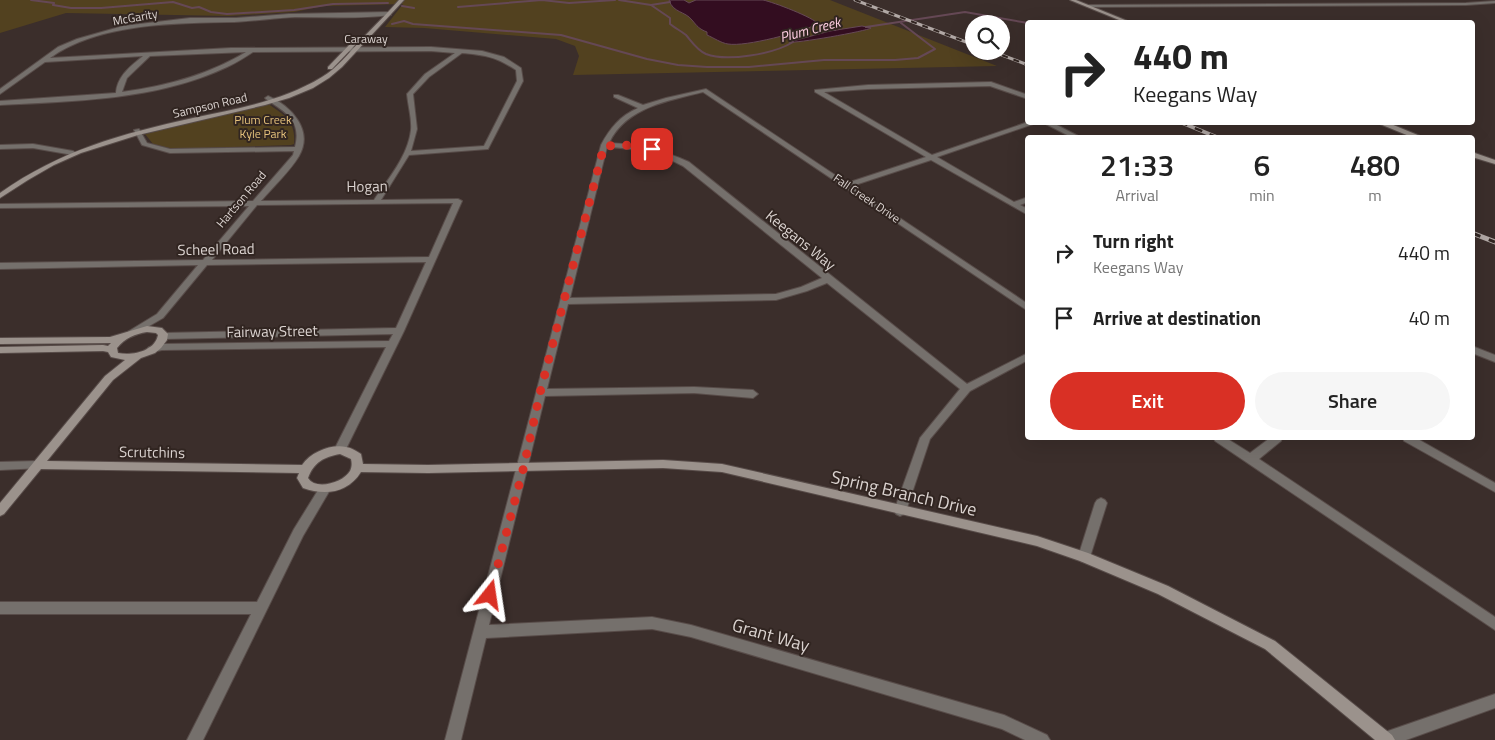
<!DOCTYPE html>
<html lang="en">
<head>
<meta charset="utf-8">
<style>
	:root { --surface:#fff; --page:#f6f6f6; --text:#222; --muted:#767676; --accent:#d93025 }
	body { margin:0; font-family:"Titillium Web",sans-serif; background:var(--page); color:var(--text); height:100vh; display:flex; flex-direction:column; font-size:19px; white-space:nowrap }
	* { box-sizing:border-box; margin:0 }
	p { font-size:16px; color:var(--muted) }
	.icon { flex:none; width:28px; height:28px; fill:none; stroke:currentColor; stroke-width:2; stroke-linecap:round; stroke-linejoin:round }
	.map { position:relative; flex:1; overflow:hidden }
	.panel { position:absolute; left:1025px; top:135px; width:450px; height:305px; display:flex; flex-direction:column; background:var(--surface); border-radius:5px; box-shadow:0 5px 20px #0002 }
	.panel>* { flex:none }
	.guide { position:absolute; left:1025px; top:20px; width:450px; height:105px; border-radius:5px; box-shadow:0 5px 20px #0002; background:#fff; color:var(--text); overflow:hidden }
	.buttons { position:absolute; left:965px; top:15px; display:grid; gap:10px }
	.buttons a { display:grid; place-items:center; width:45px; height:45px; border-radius:50%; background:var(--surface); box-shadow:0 5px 20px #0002; font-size:25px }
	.pin { position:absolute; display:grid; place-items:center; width:42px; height:42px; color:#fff; margin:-21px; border-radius:10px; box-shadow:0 2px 8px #0006 }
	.me { position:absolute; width:55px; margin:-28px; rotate:15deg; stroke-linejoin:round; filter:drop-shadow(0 0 4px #0008) }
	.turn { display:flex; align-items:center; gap:18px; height:105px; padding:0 25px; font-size:22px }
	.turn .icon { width:65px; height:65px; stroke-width:2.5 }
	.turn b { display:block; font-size:35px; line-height:42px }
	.eta { display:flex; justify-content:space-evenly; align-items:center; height:85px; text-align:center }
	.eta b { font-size:30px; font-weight:600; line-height:35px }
	.primary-button { display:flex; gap:10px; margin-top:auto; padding:10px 25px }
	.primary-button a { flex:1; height:58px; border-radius:30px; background:var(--accent); color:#fff; font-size:20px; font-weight:600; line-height:58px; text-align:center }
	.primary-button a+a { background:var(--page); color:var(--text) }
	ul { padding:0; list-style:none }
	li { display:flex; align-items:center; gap:15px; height:65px; padding:0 25px }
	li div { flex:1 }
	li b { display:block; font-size:19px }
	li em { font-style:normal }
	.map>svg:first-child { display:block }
	.green { fill:#52411f }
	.water { fill:#330d20; stroke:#654855 }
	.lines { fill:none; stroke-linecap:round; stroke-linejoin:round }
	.stream { stroke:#654855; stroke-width:2 }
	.street-casing { stroke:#584c49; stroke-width:2 }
	.secondary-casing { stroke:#584c49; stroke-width:2 }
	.street { fill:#75706c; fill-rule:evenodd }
	.secondary { fill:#9b928c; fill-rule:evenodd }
	.rail-far2-casing { stroke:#b1a8a5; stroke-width:3 }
	.rail-far1-casing { stroke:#b1a8a5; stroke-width:4 }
	.rail-casing { stroke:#b1a8a5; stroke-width:5 }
	.rail-far2 { stroke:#312521; stroke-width:2; stroke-dasharray:6; stroke-linecap:butt }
	.rail-far1 { stroke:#312521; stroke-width:2.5; stroke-dasharray:8; stroke-linecap:butt }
	.rail { stroke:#312521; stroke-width:3; stroke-dasharray:9; stroke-linecap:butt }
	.route { stroke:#d93025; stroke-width:9; stroke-dasharray:0 16.2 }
	.labels { text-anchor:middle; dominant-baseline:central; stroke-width:4; stroke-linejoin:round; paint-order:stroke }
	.far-street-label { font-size:12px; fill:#dbd3d0; stroke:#312521 }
	.far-park-label { font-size:12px; fill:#e5c17b; stroke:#312521 }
	.far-water-label { font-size:14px; font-style:italic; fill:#ffcfe3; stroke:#312521 }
	.street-label { font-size:15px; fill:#dbd3d0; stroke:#312521 }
	.near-street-label { font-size:18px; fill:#dbd3d0; stroke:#312521 }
</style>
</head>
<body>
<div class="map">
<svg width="1495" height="740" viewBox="0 0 1495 740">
	<rect width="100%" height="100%" fill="#3b2e2b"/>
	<g class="green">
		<polygon points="0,0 830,0 997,66 573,75 579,56 575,46 556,39 424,28 385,27 403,4 324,6 294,12 229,16 66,13 0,33"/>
		<path d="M268,104C285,115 296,122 294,144L291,145L174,149L153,144L145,134Z"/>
	</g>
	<g class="water">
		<path d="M669,0H684L689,3L696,0H763C773,2 815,18 818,24C801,32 746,47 728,44C721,43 714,38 707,35V32C699,29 697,26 692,20C685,11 673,13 669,0Z"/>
		<path d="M862,26L871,28C867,31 794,44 789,42L830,31Z"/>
	</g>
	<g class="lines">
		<g class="stream">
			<polyline points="31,0 54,3 53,5 71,8 101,8 173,2 192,8 199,7 211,12 227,14 294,10 333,4 388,3"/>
			<path d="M619,0L651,5L670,18V24C675,28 681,31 686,35C692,42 697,50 706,54C727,62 774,54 793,42"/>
			<polyline points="651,5 670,2"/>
			<polyline points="402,6 414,8"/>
			<polyline points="458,7 542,0 569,3 615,0"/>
			<polyline points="392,24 404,21 413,24 561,35 647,59 678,65 707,67 749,67 824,60 895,60 918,58 935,49 901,23"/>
			<polyline points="818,24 835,30"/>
			<polyline points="866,27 965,12 1028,23"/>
		</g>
		<defs>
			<g id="street">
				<polygon points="1495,1 1495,3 1466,5 1088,7 1086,6 1088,5 1466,3"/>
				<path d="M389,12L391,15C360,19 327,17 295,17C275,18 255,21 234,22C177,23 98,23 50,58L231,48L431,47L482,51L504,57L521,68L523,81L488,149L409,155L381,200L458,199L462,201L404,331L344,453H336L334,450L386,347L162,350L152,352L147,349L149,347L162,344L389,341L393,334L163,339L158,336L163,333L396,328L426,262L207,265L163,318L132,336L127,333L129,331L157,314L198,265L0,269V263L203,260L249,206L0,208V204L253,201L293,155L294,151L170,153L142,145L134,130L139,129L147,143L170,149L295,147C302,120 285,112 266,99L265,98L268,96C291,106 314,130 299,156C290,171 273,187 261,201L374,200C388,179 408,156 411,130C412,118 408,106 407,94L425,74L455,53L431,51L253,52C245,57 236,63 227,67C157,100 76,101 0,105V101L116,93C117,76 131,66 143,56L45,62L0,94V89L58,47L77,39L123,26L190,18H236L289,14ZM246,52C208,75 166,86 122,92L127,78L150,56ZM462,53C486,55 496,57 516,70L517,81L484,146L411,151L417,129L413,94L429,77ZM453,203L429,257L212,260L257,205Z"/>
				<path d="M991,82L1028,95V99L990,86L868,89L824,92L932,155L1028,122H1039L937,157L1014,202L1028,197V202L1020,205L1028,209V215L931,160L852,186L1028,304V311L703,92C668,101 626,107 609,143C637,144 663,150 689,162L967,384L1028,353V360L970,391L930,439L906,511L904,514L900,516L896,514L894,511L920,438L960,389L827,283L807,291L776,300L568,304L547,389L694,387L753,390L758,394L753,398L694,393L545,396L489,625L652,617L691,625L1004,715L1047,735L1050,740H1025L1002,729L691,637L652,629L486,638L461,740H445L601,145C610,128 620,116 638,108L614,97V95H618L643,105L666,98L706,89L847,183L926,157L815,92V90L868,85ZM607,147C635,148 658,153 683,166L822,278L801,287L776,294L570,298Z"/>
				<polygon points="1042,122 1051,122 1082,138 1073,138"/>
				<polygon points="33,144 73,151 76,153 73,155 33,148 0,149 0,145"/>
				<polygon points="1472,346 1495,355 1495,362 1472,353"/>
				<polygon points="1214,438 1226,438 1250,453 1270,438 1282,438 1281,441 1259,459 1495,617 1495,630 1215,441"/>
				<polygon points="1403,438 1416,438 1495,483 1495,492 1404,441"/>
				<polygon points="37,461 41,462 43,465 41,468 0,470 0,462"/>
				<polygon points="324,486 328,487 330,490 303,536 203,740 187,740 251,614 0,614 0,602 257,602 294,529 320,487"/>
				<polygon points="1101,498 1105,500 1107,503 1090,557 1088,561 1084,562 1080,561 1078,557 1095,503 1097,500"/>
				<polygon points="1495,694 1495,708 1406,740 1377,740 1380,735 1385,732"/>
			</g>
			<g id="secondary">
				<path d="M399,0H404L342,67L329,78L313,88L289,98L265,105L138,135L81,153L54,165L28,180L0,198V193C61,150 121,134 193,118C236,109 283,101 322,77C337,68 348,54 360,41C373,27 387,14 399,0Z"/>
				<polygon points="1070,0 1076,0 1130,22 1124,22"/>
				<polygon points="351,43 356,44 332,69 328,69 328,67"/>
				<polygon points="1375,122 1386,122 1425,138 1414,138"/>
				<polygon points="1472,152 1495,160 1495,164 1472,157"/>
				<path d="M147,326L162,328L168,334L167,340L161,348L155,353L141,358L113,380L47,461L302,465C311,452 331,444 346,447C352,448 356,451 361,454L363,464L428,465L663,460L722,464L1037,536L1088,553L1168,586L1275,641L1392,735L1395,740H1375L1265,649L1158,594L1080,561L1037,546L722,472L663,468L428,473L361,472C348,493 325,496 303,488L297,478L299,473L41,469L4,514L0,516V503L105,376L125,360L111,357L108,352L103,351L0,353V347L103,345L108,346L111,343L0,344V338L110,337ZM147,332L156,333L158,335C155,351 133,356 118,353L117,348C125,338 135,334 147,332ZM340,454L351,459C352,463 352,467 350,471C344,482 316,491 308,478C314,462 324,457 340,454Z"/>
			</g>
		</defs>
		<use href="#street" class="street-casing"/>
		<use href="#secondary" class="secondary-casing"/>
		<use href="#street" class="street"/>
		<use href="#secondary" class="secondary"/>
		<defs>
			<g id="rail-far2">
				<polyline points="855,0 974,45"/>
				<polyline points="991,51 1028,65"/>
			</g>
			<polyline id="rail-far1" points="1180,122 1219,138"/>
			<polyline id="rail" points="1472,233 1495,242"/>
		</defs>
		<use href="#rail-far2" class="rail-far2-casing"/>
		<use href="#rail-far1" class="rail-far1-casing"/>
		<use href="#rail" class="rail-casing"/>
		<use href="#rail-far2" class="rail-far2"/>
		<use href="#rail-far1" class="rail-far1"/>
		<use href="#rail" class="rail"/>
	</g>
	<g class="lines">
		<polyline class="route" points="490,595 524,466 540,393 604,146 633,145 652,149"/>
	</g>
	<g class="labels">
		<g class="far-street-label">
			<text transform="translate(135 17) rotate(-10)">McGarity</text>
			<text x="366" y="38">Caraway</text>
			<text transform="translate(210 105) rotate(-13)">Sampson Road</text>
			<text transform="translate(867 198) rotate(34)">Fall Creek Drive</text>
			<text transform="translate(241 199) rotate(-50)">Hartson Road</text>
		</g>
		<g class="far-park-label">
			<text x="263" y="119">Plum Creek<tspan x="263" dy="14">Kyle Park</tspan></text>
		</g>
		<g class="far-water-label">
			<text transform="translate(810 29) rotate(-15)">Plum Creek</text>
		</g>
		<g class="street-label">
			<text transform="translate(367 186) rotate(-1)">Hogan</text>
			<text transform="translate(801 240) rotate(39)">Keegans Way</text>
			<text transform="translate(216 249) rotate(-1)">Scheel Road</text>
			<text transform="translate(272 331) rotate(-1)">Fairway Street</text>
			<text transform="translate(152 452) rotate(1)">Scrutchins</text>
		</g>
		<g class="near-street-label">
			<text transform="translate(904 493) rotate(13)">Spring Branch Drive</text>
			<text transform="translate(771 635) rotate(16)">Grant Way</text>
		</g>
	</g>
</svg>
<div class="buttons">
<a><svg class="icon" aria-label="search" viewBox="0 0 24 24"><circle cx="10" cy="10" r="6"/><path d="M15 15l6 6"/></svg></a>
</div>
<div class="pin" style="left:652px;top:149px;background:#d93025"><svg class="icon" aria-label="arrive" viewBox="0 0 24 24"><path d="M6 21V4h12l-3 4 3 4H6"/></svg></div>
<svg class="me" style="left:490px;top:595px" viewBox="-20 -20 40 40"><path d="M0-17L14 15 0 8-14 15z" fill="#d93025" stroke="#fff" stroke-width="4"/></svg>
<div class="guide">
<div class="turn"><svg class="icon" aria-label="right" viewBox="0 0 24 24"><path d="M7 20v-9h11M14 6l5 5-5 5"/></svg><div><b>440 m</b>Keegans Way</div></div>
</div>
<section class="panel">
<div class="eta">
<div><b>21:33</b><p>Arrival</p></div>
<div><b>6</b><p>min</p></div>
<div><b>480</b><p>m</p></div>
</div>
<ul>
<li><svg class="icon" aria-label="right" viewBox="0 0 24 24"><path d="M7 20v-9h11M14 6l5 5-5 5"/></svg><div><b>Turn right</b><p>Keegans Way</p></div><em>440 m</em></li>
<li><svg class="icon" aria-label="arrive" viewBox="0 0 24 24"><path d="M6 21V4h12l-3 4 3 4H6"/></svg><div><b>Arrive at destination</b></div><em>40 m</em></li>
</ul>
<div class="primary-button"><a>Exit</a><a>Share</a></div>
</section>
</div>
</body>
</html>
